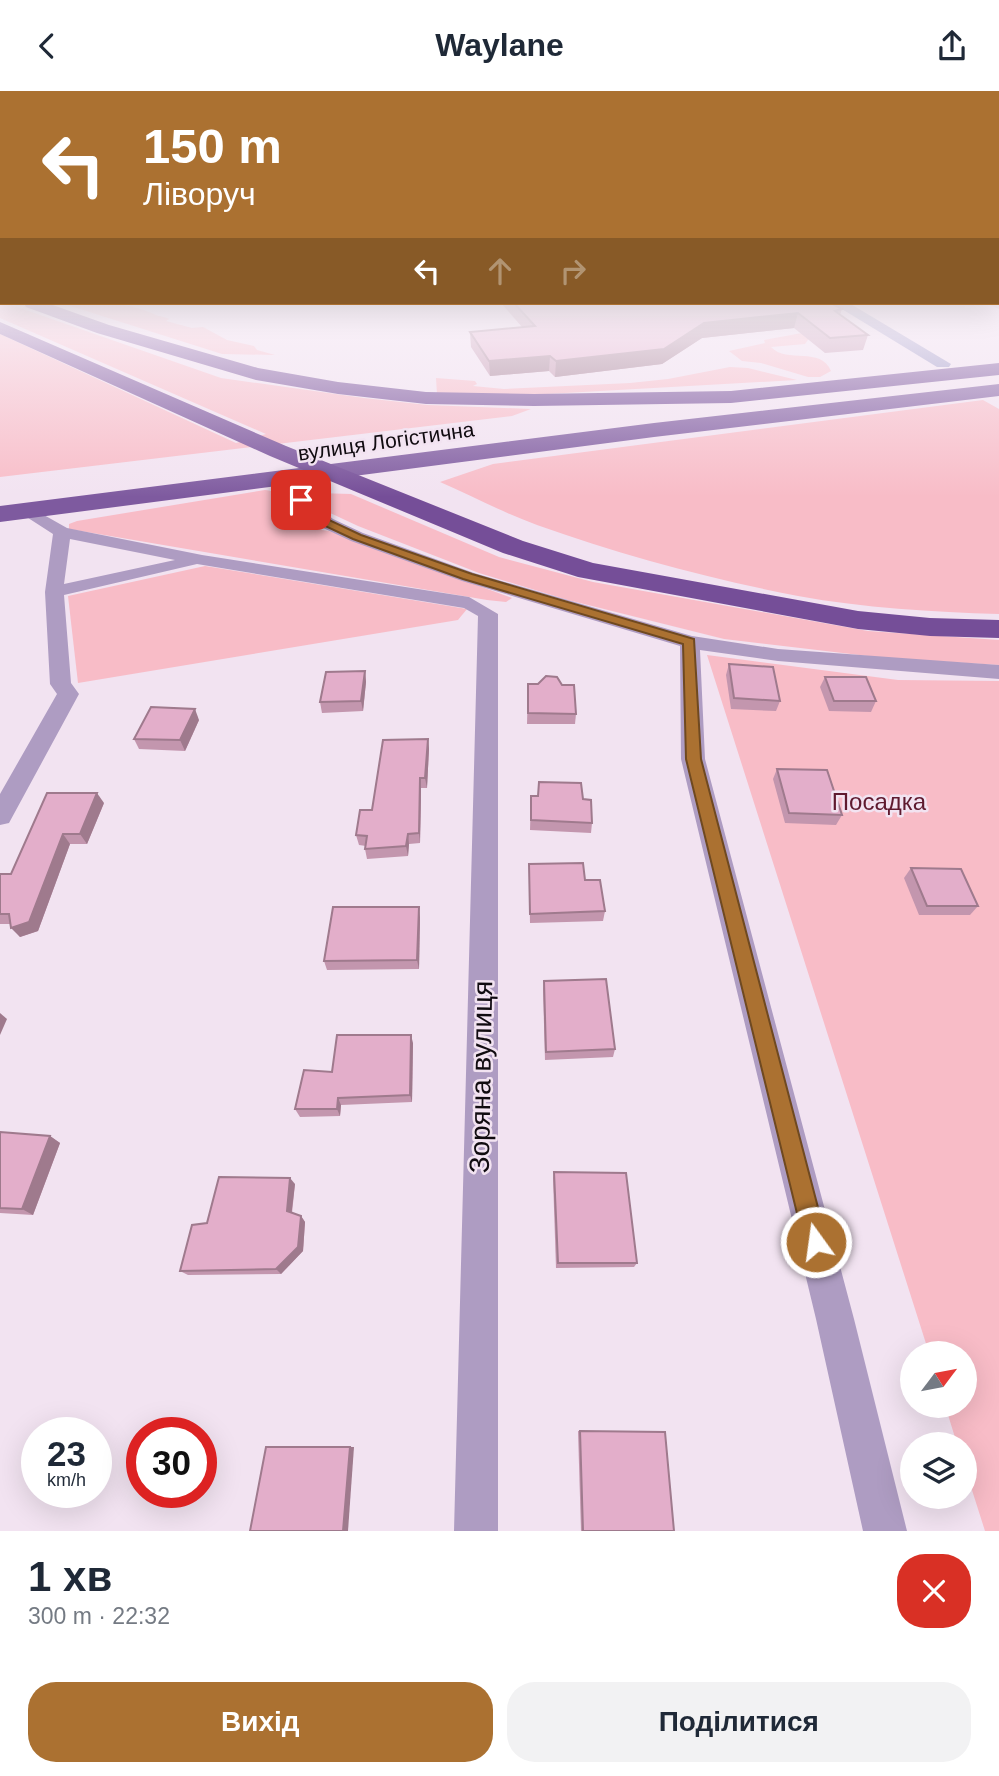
<!DOCTYPE html>
<html lang="uk">
<head>
<meta charset="utf-8">
<style>
	:root { --surface:#fff; --page:#f2f2f3; --text:#1f2937; --muted:#747a83; --accent:#ab7131 }
	body { margin:0; font-family:Helvetica,sans-serif; background:var(--page); color:var(--text); height:100vh; display:flex; flex-direction:column; font-size:26px; white-space:nowrap }
	* { box-sizing:border-box; margin:0 }
	p { font-size:23px; color:var(--muted) }
	.icon { flex:none; width:38px; height:38px; fill:none; stroke:currentColor; stroke-width:2; stroke-linecap:round; stroke-linejoin:round }
	.map { position:relative; height:1440px; overflow:hidden }
	.side { display:flex; flex-direction:column; background:var(--surface); flex:1 }
	.side>* { flex:none }
	.hud { position:absolute; left:0px; top:0px; width:999px; height:214px; box-shadow:0 7px 28px #0002; background:#ab7131; color:#fff; overflow:hidden }
	.needle { width:46px; rotate:58deg }
	.fabs { position:absolute; left:900px; top:1250px; display:grid; gap:14px }
	.fabs a { display:grid; place-items:center; width:77px; height:77px; border-radius:50%; background:var(--surface); box-shadow:0 7px 28px #0002; font-size:35px }
	.speed { position:absolute; left:21px; top:1326px; display:flex; gap:14px; font-size:35px; font-weight:700; text-align:center }
	.speed>* { display:grid; place-content:center; width:91px; height:91px; border-radius:50%; background:var(--surface); box-shadow:0 7px 28px #0002; line-height:1 }
	.speed small { font-size:18px; font-weight:400 }
	.speed .limit { border:10px solid #d22; background:#fff; color:#111 }
	.pin { position:absolute; display:grid; place-items:center; width:60px; height:60px; color:#fff; margin:-30px; border-radius:14px; box-shadow:0 4px 10px #0006 }
	.me { position:absolute; width:77px; margin:-38px; rotate:346deg; stroke-linejoin:round; filter:drop-shadow(0 0 5px #0008) }
	.turn { display:flex; align-items:center; gap:24px; height:147px; padding:0 28px; font-size:32px }
	.turn .icon { width:91px; height:91px; stroke-width:2.5 }
	.turn b { display:block; font-size:49px; line-height:60px }
	.lanes { display:flex; align-items:center; height:66px; padding:0 28px; background:#0003; justify-content:center; gap:35px; direction:ltr }
	.lanes .off { opacity:.35 }
	.round { display:grid; place-items:center; flex:none; width:74px; height:74px; border-radius:28px; background:var(--page) }
	.headline { display:flex; align-items:center; justify-content:space-between; height:119px; padding:0 28px }
	h1 { font-size:42px; font-weight:700; line-height:52px }
	.primary-button { display:flex; gap:14px; margin-top:auto; padding:14px 28px }
	.primary-button a { flex:1; height:80px; border-radius:28px; background:var(--accent); color:#fff; font-size:28px; font-weight:700; line-height:80px; text-align:center }
	.primary-button a+a { background:var(--page); color:var(--text) }
	header { display:flex; justify-content:space-between; align-items:center; height:91px; padding:0 28px; background:var(--surface); font-size:32px; font-weight:700 }
	.map>svg:first-child { display:block }
	.green { fill:#f8bcc7 }
	.lines { fill:none; stroke-linecap:round; stroke-linejoin:round }
	.canal { fill:#9693c3; fill-rule:evenodd }
	.minor { fill:#ae9cc2; fill-rule:evenodd }
	.primary { fill:#7e5a9f; fill-rule:evenodd }
	.trunk { fill:#754e98; fill-rule:evenodd }
	.wall { fill:#c396ae }
	.shaded-wall { fill:#9f7a8d }
	.building { fill:#e3aeca; stroke:#9f7a8d; stroke-width:2 }
	.route { fill:#ab7131; stroke:#6f4920; stroke-width:2 }
	.labels { text-anchor:middle; dominant-baseline:central; stroke-width:5; stroke-linejoin:round; paint-order:stroke }
	.far-street-label { font-size:21px; fill:#100b10; stroke:#f2e3f1 }
	.park-label { font-size:24px; fill:#5f1a2f; stroke:#f2e3f1 }
	.near-street-label { font-size:28px; fill:#100b10; stroke:#f2e3f1 }
</style>
</head>
<body>
<header><svg class="icon" aria-label="back" viewBox="0 0 24 24"><path d="M15 5l-7 7 7 7"/></svg>Waylane<svg class="icon" aria-label="share" viewBox="0 0 24 24"><path d="M12 15V3M7 8l5-5 5 5M5 13v7h14v-7"/></svg></header>
<div class="map">
<svg width="999" height="1440" viewBox="0 0 999 1440">
	<rect width="100%" height="100%" fill="#f2e3f1"/>
	<g class="green">
		<polygon points="0,210 221,287 364,307 428,314 531,318 512,325 0,386 0,243 236,352 266,343 0,227"/>
		<path d="M61,212C95,212 123,209 154,223C159,226 164,225 169,228L166,230L192,237L203,236L227,249L254,255L257,259L275,264L222,263Z"/>
		<path d="M845,234L810,246L805,253L771,256C787,273 821,255 831,280L820,286H808L761,272L742,270L729,260L765,252L764,249Z"/>
		<polygon points="730,276 748,277 797,289 512,305 437,303 436,287 475,290 477,293 473,295 504,298 630,292 668,288"/>
		<path d="M983,309L999,318V523C932,521 864,517 798,505C710,488 621,464 537,434C504,422 472,405 440,391L493,373Z"/>
		<path d="M265,399C276,400 283,404 286,415L275,431C295,443 308,436 329,440L512,507L506,511L487,509L69,438V433L77,430Z"/>
		<polygon points="317,402 351,403 499,466 593,491 868,540 999,549 999,574 885,567 724,548 568,509 479,482 358,435 328,421"/>
		<polygon points="205,475 467,518 458,529 78,592 68,505"/>
		<polygon points="707,564 898,589 999,590 999,1440 985,1440 964,1374 964,1353 957,1353 945,1314 964,1314 964,1262 929,1262"/>
	</g>
	<g class="lines">
		<polygon class="canal" points="832,212 849,212 951,273 949,276 937,276"/>
		<g class="minor">
			<polygon points="307,379 315,384 309,408 333,428 363,442 474,482 692,545 778,558 999,574 999,588 778,570 700,559 705,668 854,1228 907,1440 863,1440 816,1228 681,668 680,555 462,490 351,450 321,436 293,409 299,384"/>
			<path d="M28,415L67,437L202,464L469,506L498,523V1440H454L478,525L464,517L197,473L64,504L71,592L79,603L9,732L0,734V703L57,603L50,593L45,501L53,443L22,423L20,420L22,417ZM70,448L175,469L64,493Z"/>
		</g>
		<polygon class="primary" points="999,293 999,305 654,346 0,431 0,415 654,332"/>
		<g class="trunk">
			<polygon points="24,212 47,212 109,234 258,277 338,291 426,301 534,303 731,300 999,272 999,284 731,312 534,315 426,313 338,303 256,289 97,242 26,216"/>
			<polygon points="0,231 286,355 523,450 593,472 858,520 930,527 999,529 999,547 930,545 858,538 578,486 503,462 270,365 0,243"/>
		</g>
	</g>
	<g class="wall">
		<polygon points="998,204 999,204 999,218 986,212 998,212"/>
		<polygon points="501,212 831,212 842,218 840,224 868,244 863,259 825,262 794,237 702,247 662,273 555,286 549,280 490,285 471,256 470,241 522,236"/>
		<polygon points="729,573 780,610 776,620 731,618 726,584"/>
		<polygon points="365,580 366,591 363,620 322,622 320,611"/>
		<polygon points="825,586 876,610 871,621 829,620 820,596"/>
		<polygon points="528,593 562,594 576,623 575,633 527,633"/>
		<polygon points="199,629 185,660 139,658 134,648"/>
		<polygon points="428,648 429,658 427,697 421,697 420,752 409,753 408,765 367,768 365,758 366,755 359,754 356,744 372,719"/>
		<polygon points="777,678 842,724 836,734 785,732 773,688"/>
		<polygon points="539,691 583,708 592,732 591,742 530,739 531,705 538,705"/>
		<polygon points="104,712 87,753 70,753 38,840 20,846 10,833 0,833 0,783 11,783"/>
		<polygon points="529,773 585,789 605,820 603,830 530,832"/>
		<polygon points="911,777 978,815 970,824 919,824 904,787"/>
		<polygon points="420,826 419,878 327,879 324,870"/>
		<polygon points="544,890 615,958 613,966 545,969 543,898"/>
		<polygon points="413,952 412,1011 341,1014 340,1025 300,1026 295,1018 332,981"/>
		<polygon points="0,1041 50,1045 60,1052 33,1124 0,1122"/>
		<polygon points="554,1081 637,1172 634,1176 556,1177 553,1087"/>
		<polygon points="295,1093 292,1122 301,1125 305,1131 303,1160 281,1183 188,1184 180,1180 207,1132"/>
		<polygon points="578,1340 580,1340 674,1440 581,1440"/>
	</g>
	<g class="shaded-wall">
		<polygon points="798,222 794,237 702,247 662,273 555,286 556,270 704,232"/>
		<polygon points="550,265 549,280 490,285 489,270"/>
		<polygon points="365,580 366,591 363,620 361,610"/>
		<polygon points="195,618 199,629 185,660 180,649"/>
		<polygon points="428,648 429,658 427,697 425,687"/>
		<polygon points="420,687 421,697 420,752 419,742"/>
		<polygon points="97,702 104,712 87,753 80,743"/>
		<polygon points="63,743 70,753 38,840 20,846 11,837"/>
		<polygon points="408,743 409,753 408,765 406,755"/>
		<polygon points="419,816 420,826 419,878 417,869"/>
		<polygon points="0,922 7,928 0,944"/>
		<polygon points="411,944 413,952 412,1011 410,1004"/>
		<polygon points="338,1007 341,1014 340,1025 337,1018"/>
		<polygon points="50,1045 60,1052 33,1124 22,1118"/>
		<polygon points="290,1087 295,1093 291,1126 287,1120"/>
		<polygon points="301,1125 305,1131 303,1160 281,1183 276,1178"/>
		<polygon points="350,1356 354,1356 348,1440 343,1440"/>
	</g>
	<g class="building">
		<polygon points="514,212 831,212 842,218 835,220 868,244 830,247 798,222 704,232 664,258 556,270 550,265 489,270 470,241 535,235"/>
		<polygon points="729,573 773,576 780,610 734,607"/>
		<polygon points="365,580 361,610 320,611 326,581"/>
		<polygon points="546,585 557,586 562,594 574,594 576,623 528,622 528,593 538,593"/>
		<polygon points="825,586 866,586 876,610 834,610"/>
		<polygon points="151,616 195,618 180,649 134,648"/>
		<polygon points="428,648 425,687 420,687 419,742 408,743 406,755 365,758 367,745 356,744 360,719 372,719 383,649"/>
		<polygon points="777,678 827,679 842,724 789,722"/>
		<polygon points="539,691 581,692 583,708 591,709 592,732 531,729 531,705 538,705"/>
		<polygon points="47,702 97,702 80,743 63,743 29,831 11,837 9,823 0,823 0,783 11,783"/>
		<polygon points="583,772 585,789 600,789 605,820 530,823 529,773"/>
		<polygon points="911,777 961,778 978,815 927,815"/>
		<polygon points="333,816 419,816 417,869 324,870"/>
		<polygon points="606,888 615,958 546,961 544,890"/>
		<polygon points="337,944 411,944 410,1004 338,1007 337,1018 295,1018 304,979 332,981"/>
		<polygon points="0,1041 50,1045 22,1118 0,1117"/>
		<polygon points="554,1081 626,1082 637,1172 558,1172"/>
		<polygon points="219,1086 290,1087 287,1120 301,1125 298,1156 276,1178 180,1180 192,1134 207,1132"/>
		<polygon points="580,1340 665,1341 674,1440 583,1440"/>
		<polygon points="266,1356 350,1356 343,1440 250,1440"/>
	</g>
	<linearGradient id="sky" x2="0" y2="1"><stop stop-color="#87a7d9"/><stop offset="0.5" stop-color="#f9f2f9"/><stop offset="1" stop-color="#f9f2f9" stop-opacity="0"/></linearGradient>
	<rect width="999" height="406" fill="url(#sky)"/>
	<polygon class="route" points="297,407 305,407 331,430 361,444 472,483 694,548 701,668 827,1151 824,1160 816,1163 807,1160 804,1151 686,668 683,553 463,488 353,448 323,434 297,411"/>
	<g class="labels">
		<g class="far-street-label">
			<text transform="translate(386 350) rotate(-8)">вулиця Логістична</text>
		</g>
		<g class="park-label">
			<text x="879" y="710">Посадка</text>
		</g>
		<g class="near-street-label">
			<text transform="translate(481 986) rotate(-89)">Зоряна вулиця</text>
		</g>
	</g>
</svg>
<div class="fabs">
<a><svg class="needle" viewBox="-14 -14 28 28"><path d="M0-13l5 13h-10z" fill="#e53935"/><path d="M0 13l5-13h-10z" fill="#747a83"/></svg></a>
<a><svg class="icon" aria-label="layers" viewBox="0 0 24 24"><path d="M12 4l9 5-9 5-9-5zM3 14l9 5 9-5"/></svg></a>
</div>
<div class="speed"><div>23<small>km/h</small></div><div class="limit">30</div></div>
<div class="pin" style="left:301px;top:409px;background:#d93025"><svg class="icon" aria-label="arrive" viewBox="0 0 24 24"><path d="M6 21V4h12l-3 4 3 4H6"/></svg></div>
<svg class="me" style="left:816px;top:1151px" viewBox="-20 -20 40 40"><circle r="17" fill="#ab7131" stroke="#fff" stroke-width="3"/><path d="M0-11L8 9 0 5-8 9z" fill="#fff"/></svg>
<div class="hud">
<div class="turn"><svg class="icon" aria-label="left" viewBox="0 0 24 24"><path d="M17 20v-9H6M10 6l-5 5 5 5"/></svg><div><b>150 m</b>Ліворуч</div></div>
<div class="lanes"><svg class="icon" aria-label="left" viewBox="0 0 24 24"><path d="M17 20v-9H6M10 6l-5 5 5 5"/></svg><svg class="icon off" aria-label="ahead" viewBox="0 0 24 24"><path d="M12 20V5M6 11l6-6 6 6"/></svg><svg class="icon off" aria-label="right" viewBox="0 0 24 24"><path d="M7 20v-9h11M14 6l5 5-5 5"/></svg></div>
</div>
</div>
<section class="side">
<div class="headline"><div><h1>1 хв</h1><p>300 m · 22:32</p></div><a class="round" style="background:#d93025;color:#fff"><svg class="icon" aria-label="close" viewBox="0 0 24 24"><path d="M6 6l12 12M18 6L6 18"/></svg></a></div>
<div class="primary-button"><a>Вихід</a><a>Поділитися</a></div>
</section>
</body>
</html>
